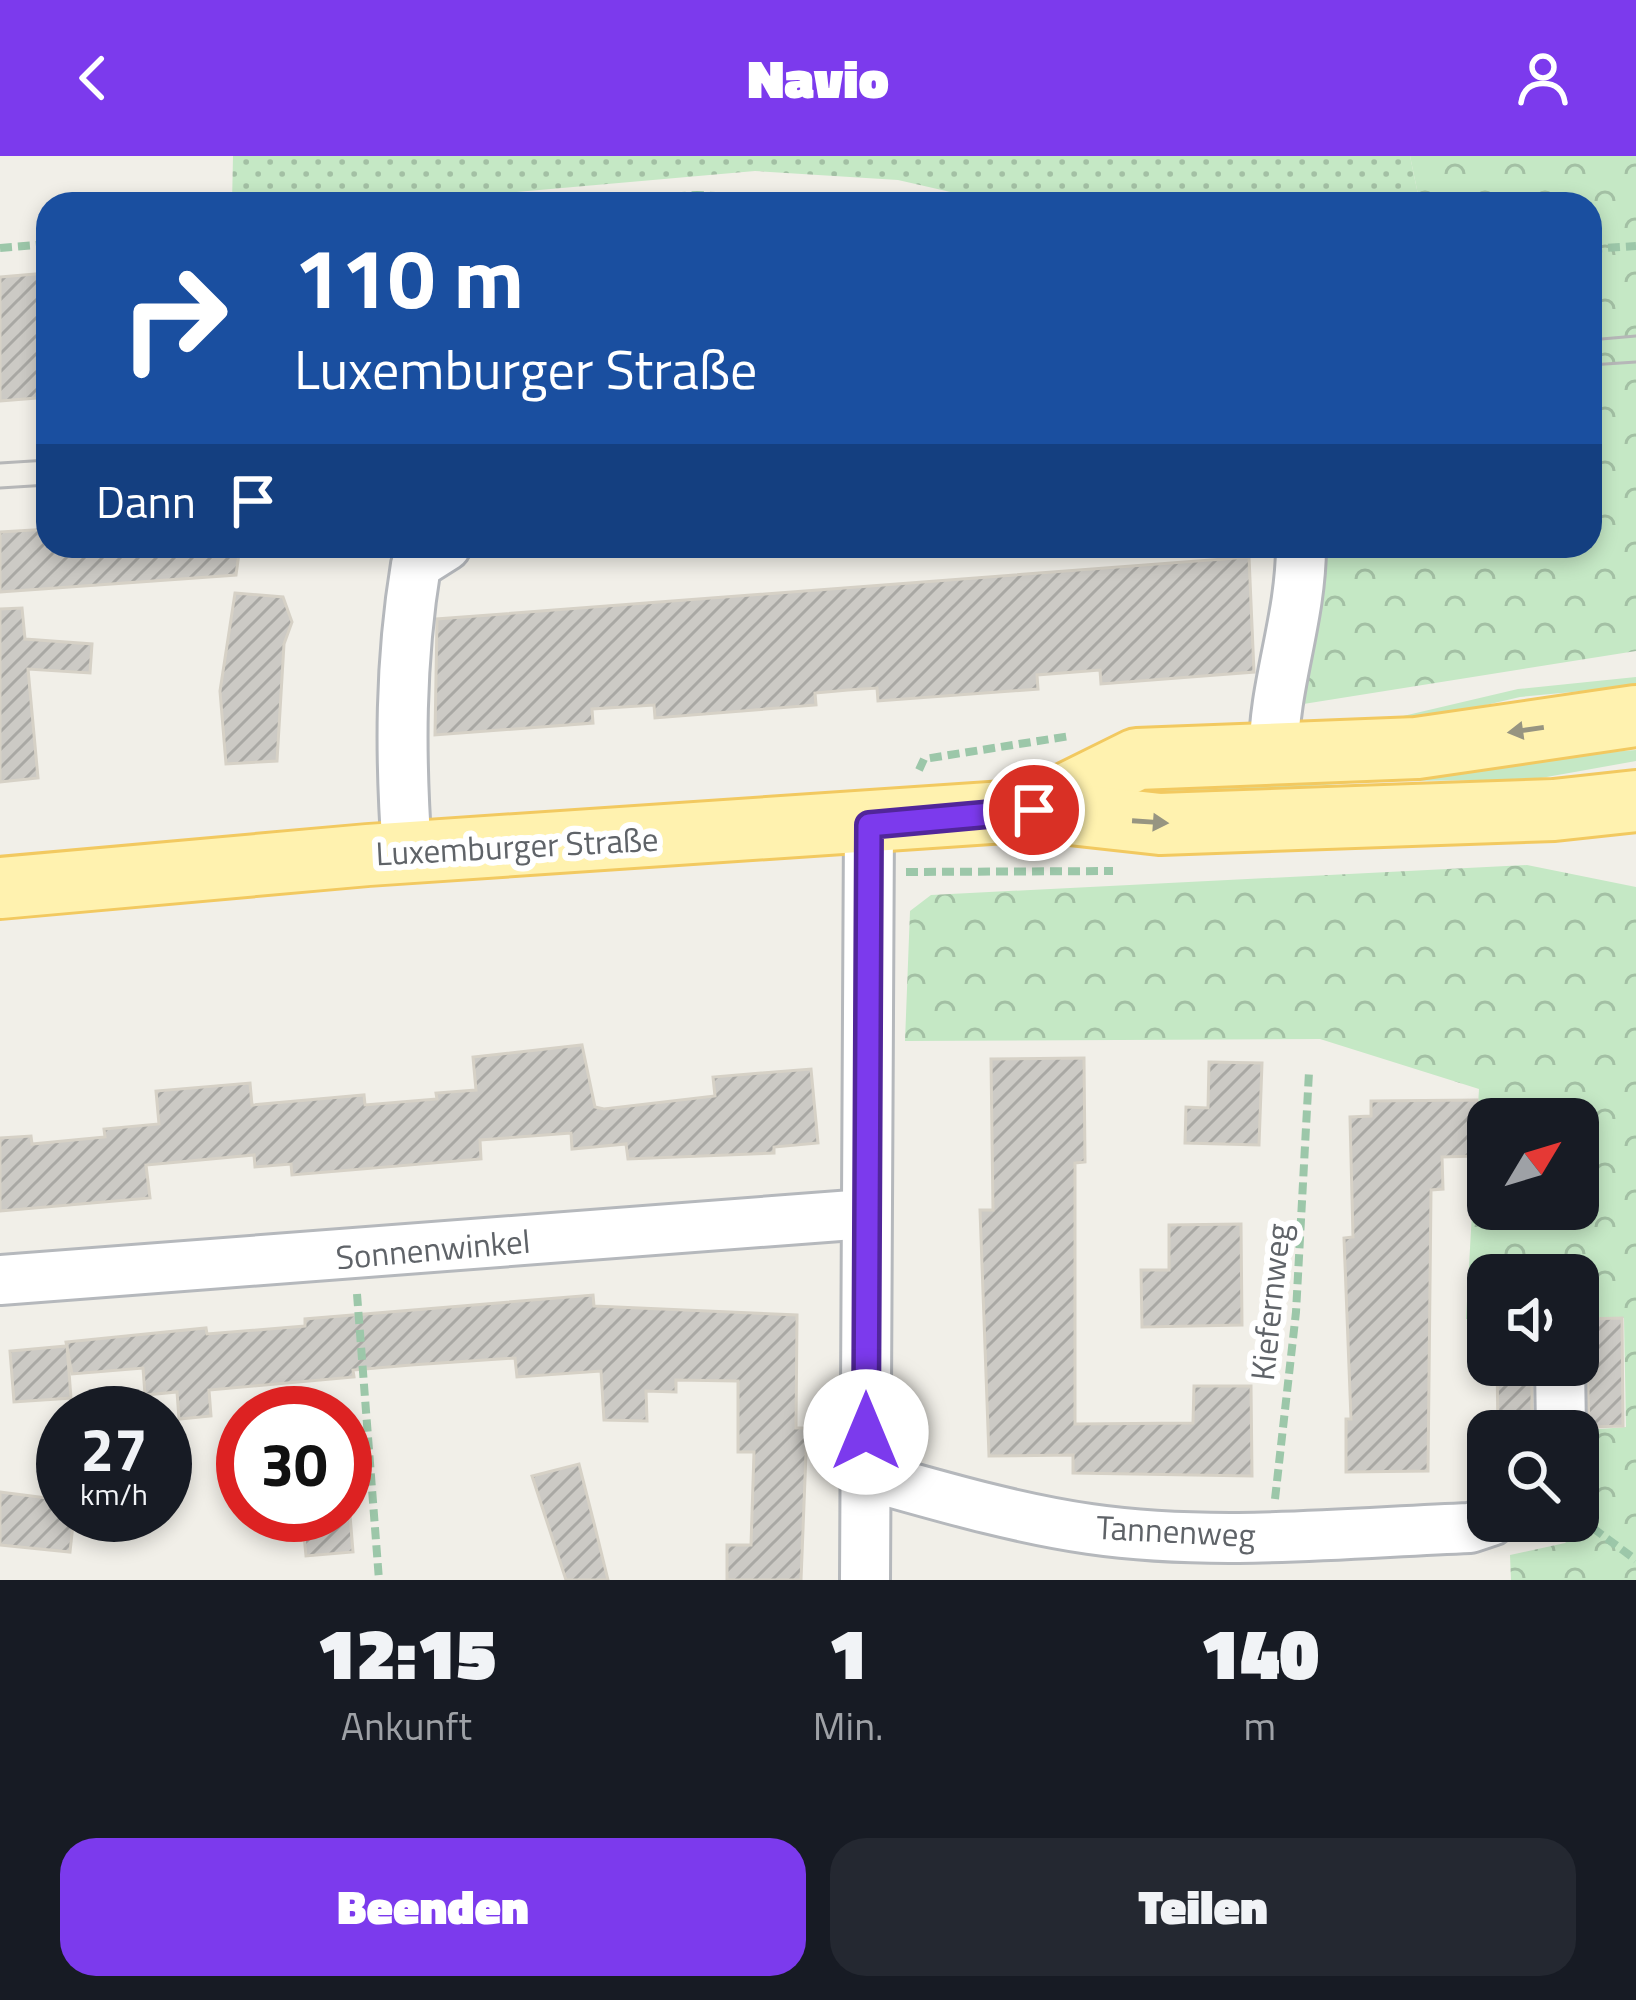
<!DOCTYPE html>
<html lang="de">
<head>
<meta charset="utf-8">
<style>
	:root { --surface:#171b24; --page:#242831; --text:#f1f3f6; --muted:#9ea1a6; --accent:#7c3aed }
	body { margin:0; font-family:"Titillium Web",sans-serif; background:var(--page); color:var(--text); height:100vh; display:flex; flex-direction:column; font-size:45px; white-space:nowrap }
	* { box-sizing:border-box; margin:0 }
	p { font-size:39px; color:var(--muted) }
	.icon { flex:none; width:66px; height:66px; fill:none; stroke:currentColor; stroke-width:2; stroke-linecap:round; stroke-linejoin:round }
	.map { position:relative; height:1424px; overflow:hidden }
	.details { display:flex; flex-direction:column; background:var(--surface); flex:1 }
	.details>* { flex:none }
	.hud { position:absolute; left:36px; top:36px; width:1566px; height:366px; border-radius:36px; box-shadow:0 6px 18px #0003; background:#1a4fa0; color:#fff; overflow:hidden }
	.needle { width:78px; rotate:52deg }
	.fabs { position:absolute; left:1467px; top:942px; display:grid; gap:24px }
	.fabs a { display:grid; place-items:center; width:132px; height:132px; border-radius:24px; background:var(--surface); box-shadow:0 6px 18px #0003; font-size:60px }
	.speed { position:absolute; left:36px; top:1230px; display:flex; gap:24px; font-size:60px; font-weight:700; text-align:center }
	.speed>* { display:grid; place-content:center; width:156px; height:156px; border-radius:50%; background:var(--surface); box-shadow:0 6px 18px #0003; line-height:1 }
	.speed small { font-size:30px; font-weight:400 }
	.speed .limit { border:18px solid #d22; background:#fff; color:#111 }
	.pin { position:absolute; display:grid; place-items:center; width:102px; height:102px; color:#fff; margin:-51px; border:6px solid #fff; border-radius:50%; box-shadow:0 3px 12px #0007 }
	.me { position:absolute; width:132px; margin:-66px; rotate:0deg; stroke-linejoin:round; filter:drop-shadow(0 0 9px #0008) }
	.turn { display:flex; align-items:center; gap:42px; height:252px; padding:0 60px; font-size:54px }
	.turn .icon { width:156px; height:156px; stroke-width:2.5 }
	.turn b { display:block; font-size:84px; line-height:102px }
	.then { display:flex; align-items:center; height:114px; padding:0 60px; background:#0003; gap:24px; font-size:45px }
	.eta { display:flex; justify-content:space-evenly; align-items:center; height:204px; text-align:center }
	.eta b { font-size:72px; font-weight:800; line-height:84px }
	.button { display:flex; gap:24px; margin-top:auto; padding:24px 60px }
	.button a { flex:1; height:138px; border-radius:36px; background:var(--accent); color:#fff; font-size:48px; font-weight:800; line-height:138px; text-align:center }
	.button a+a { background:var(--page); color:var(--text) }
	header { display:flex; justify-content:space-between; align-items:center; height:156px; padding:0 60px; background:var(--accent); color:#fff; font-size:54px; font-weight:800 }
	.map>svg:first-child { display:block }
	.grass { fill:#c5e8c5 }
	.forest { fill:url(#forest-crowns); fill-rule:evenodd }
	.garden { fill:url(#garden-dots) }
	.building { fill:url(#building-hatch); stroke:#d6d1c6; stroke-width:3 }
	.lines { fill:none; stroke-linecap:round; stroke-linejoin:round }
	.minor-casing { stroke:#b5b8bc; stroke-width:54 }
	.major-casing { stroke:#f2c960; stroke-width:66 }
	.path { stroke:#9cc7a9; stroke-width:8; stroke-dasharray:12 6; stroke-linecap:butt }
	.minor { stroke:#fff; stroke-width:48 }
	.major { stroke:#fff2af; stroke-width:60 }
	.tram { stroke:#b6b7b8; stroke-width:3 }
	.oneway { fill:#979581 }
	.route-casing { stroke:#51269a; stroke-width:30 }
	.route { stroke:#7c3aed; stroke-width:21 }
	.labels { text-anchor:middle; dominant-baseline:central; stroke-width:12; stroke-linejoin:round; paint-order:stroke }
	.street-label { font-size:33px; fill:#5f6368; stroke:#fff }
</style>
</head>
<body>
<header><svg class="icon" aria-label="back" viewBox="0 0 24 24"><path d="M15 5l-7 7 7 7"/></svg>Navio<svg class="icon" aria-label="person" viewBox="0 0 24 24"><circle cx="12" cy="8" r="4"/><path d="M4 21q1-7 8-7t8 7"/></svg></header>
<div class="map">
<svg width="1636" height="1424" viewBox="0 0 1636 1424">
	<defs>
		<pattern id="forest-crowns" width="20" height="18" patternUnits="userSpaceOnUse" patternTransform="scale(3)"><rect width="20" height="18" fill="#c5e8c5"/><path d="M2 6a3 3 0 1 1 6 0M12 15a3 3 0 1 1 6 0" fill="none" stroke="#a3c0a4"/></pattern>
		<pattern id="garden-dots" width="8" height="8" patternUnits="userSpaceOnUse" patternTransform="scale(3)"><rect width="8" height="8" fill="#c5e8c5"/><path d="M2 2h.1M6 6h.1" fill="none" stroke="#a3c0a4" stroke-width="1.8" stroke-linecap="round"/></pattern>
		<pattern id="building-hatch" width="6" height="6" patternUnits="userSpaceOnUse" patternTransform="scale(3)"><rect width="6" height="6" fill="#cccac5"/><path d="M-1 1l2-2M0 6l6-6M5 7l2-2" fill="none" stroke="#a9a8a4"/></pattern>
	</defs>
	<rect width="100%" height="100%" fill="#f1efe8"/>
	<g class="grass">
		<polygon points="1636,521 1636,530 1520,541 1435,561 1323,568 1399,561 1518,533"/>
		<polygon points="1636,594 1636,605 1530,624 1377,625 1135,643 1135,633"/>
	</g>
	<g class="forest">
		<polygon points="1410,0 1636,0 1636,495 1291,550 1315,390 1590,390 1590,48 1420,48"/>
		<path d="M1527,709L1636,731V1424H1511L1510,1399L1565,1387L1593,1364L1597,1337L1586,1274L1626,1271L1624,1162H1578V1119H1488V1163H1466L1479,933L1320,883L905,885L910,755L931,739ZM1488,963H1578V1053H1488Z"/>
	</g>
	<polygon class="garden" points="233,0 1410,0 1420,48 1003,48 898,24 755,15 382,48 232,48"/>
	<g class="building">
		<polygon points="48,117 48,241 0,245 0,121"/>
		<polygon points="48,373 48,390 240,390 236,419 0,436 0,376"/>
		<polygon points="1249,401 1254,516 1101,528 1100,514 1037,519 1038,533 878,545 877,532 848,534 815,537 816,549 655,562 654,549 592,553 593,567 435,579 437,463"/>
		<polygon points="235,437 283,441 292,466 284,488 277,605 226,608 220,535"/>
		<polygon points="22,452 25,483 92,488 90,517 28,513 38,622 0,626 0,453"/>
		<polygon points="582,889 595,951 604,953 715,940 713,921 811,913 818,987 774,991 774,997 628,1003 626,988 572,993 571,977 480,984 481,1003 292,1019 291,1008 255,1011 254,999 146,1009 150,1042 0,1055 0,982 31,980 32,988 105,981 104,973 159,968 156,935 250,927 252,949 364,939 365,949 437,943 436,937 476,934 473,901"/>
		<polygon points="1084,902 1085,1006 1075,1007 1075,1268 1193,1267 1194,1230 1251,1230 1252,1320 1073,1317 1073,1299 989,1300 980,1054 993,1054 991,903"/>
		<polygon points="1209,906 1262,907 1259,989 1185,987 1186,951 1208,952"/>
		<polygon points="1477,944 1475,1000 1442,1001 1443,1033 1431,1034 1428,1315 1346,1316 1346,1263 1351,1263 1344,1082 1353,1081 1350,961 1371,960 1371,945"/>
		<polygon points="1241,1068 1242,1169 1142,1171 1141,1114 1169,1114 1169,1069"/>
		<polygon points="593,1139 594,1150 797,1159 796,1272 807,1272 801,1424 727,1424 727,1389 751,1389 754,1296 738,1296 738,1225 676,1224 676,1236 646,1235 647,1265 604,1264 601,1215 517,1221 515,1202 411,1209 353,1214 354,1221 209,1234 211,1260 179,1263 177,1236 145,1239 143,1212 72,1218 66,1186 206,1172 207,1178 305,1170 305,1163"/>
		<polygon points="1622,1162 1623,1270 1589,1271 1586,1163"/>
		<polygon points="67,1190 71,1242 14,1246 10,1195"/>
		<polygon points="1497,1209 1532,1209 1532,1272 1498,1272"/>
		<polygon points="579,1308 595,1371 608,1424 566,1424 532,1320"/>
		<polygon points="0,1336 63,1344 63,1359 74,1359 70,1396 0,1389"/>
		<polygon points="302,1359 350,1359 353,1396 306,1400"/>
	</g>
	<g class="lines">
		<defs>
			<g id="minor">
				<path d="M1274,598C1273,531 1301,464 1301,390"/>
				<path d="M407,696C400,599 400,506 416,409L446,390"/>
				<polyline points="0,1124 866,1058"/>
				<polyline points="1560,1209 1561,1275"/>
				<path d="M865,1319C940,1340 1014,1362 1090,1373C1214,1391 1345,1377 1470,1372L1491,1365"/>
				<polyline points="865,1424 869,669"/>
			</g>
			<g id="major">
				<polyline points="1034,654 1137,603 1417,592 1636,560"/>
				<polyline points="0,732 368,699 1034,654 1160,668 1554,654 1636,645"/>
			</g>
		</defs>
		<use href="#minor" class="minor-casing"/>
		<use href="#major" class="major-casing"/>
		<g class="path">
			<polyline points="548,48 697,39 871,48"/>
			<polyline points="0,92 48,88"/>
			<polyline points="1590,93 1636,90"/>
			<polyline points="919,614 924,603 1070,580"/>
			<polyline points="906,716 1113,715"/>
			<polyline points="357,1138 379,1424"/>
			<polyline points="1275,1343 1296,1156 1309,916"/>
			<polyline points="1578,1361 1636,1404"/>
		</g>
		<use href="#minor" class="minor"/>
		<use href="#major" class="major"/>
		<g class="tram">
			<polyline points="1590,184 1636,180"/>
			<polyline points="1590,209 1636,206"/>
			<polyline points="0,307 48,304"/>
			<polyline points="0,332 48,329"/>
		</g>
	</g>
	<defs><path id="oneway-solid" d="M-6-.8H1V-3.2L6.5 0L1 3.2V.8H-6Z" transform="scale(3)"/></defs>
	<g class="oneway">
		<use href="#oneway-solid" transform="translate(1526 574) rotate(172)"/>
		<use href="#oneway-solid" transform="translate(1150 666) rotate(4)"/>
	</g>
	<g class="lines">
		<defs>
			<polyline id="route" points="866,1276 869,669 1034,654"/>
		</defs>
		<use href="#route" class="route-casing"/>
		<use href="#route" class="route"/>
	</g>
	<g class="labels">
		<g class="street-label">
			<text transform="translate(517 690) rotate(-3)">Luxemburger Straße</text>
			<text transform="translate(433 1093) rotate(-5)">Sonnenwinkel</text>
			<text transform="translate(1270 1146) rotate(-84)">Kiefernweg</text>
			<text transform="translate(1176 1375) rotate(3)">Tannenweg</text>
		</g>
	</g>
</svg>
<div class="fabs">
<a><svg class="needle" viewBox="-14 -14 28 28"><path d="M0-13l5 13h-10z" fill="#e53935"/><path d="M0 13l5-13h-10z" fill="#9ea1a6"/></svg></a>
<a><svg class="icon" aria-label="sound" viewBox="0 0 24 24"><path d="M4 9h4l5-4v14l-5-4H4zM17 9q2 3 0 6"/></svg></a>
<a><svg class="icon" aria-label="search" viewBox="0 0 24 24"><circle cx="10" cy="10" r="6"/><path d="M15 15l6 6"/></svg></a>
</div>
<div class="speed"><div>27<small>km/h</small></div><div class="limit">30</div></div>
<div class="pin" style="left:1034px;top:654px;background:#d93025"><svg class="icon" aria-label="arrive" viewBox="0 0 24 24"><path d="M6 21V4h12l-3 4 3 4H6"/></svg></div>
<svg class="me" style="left:866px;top:1276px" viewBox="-20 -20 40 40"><circle r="19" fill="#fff"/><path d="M0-13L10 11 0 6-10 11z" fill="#7c3aed"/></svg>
<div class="hud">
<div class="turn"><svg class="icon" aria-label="right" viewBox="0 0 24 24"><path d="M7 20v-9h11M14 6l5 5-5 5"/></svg><div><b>110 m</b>Luxemburger Straße</div></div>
<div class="then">Dann<svg class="icon" aria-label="arrive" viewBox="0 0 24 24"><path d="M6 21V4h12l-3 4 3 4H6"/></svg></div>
</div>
</div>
<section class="details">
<div class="eta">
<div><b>12:15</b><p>Ankunft</p></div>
<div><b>1</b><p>Min.</p></div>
<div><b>140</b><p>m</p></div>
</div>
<div class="button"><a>Beenden</a><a>Teilen</a></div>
</section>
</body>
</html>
